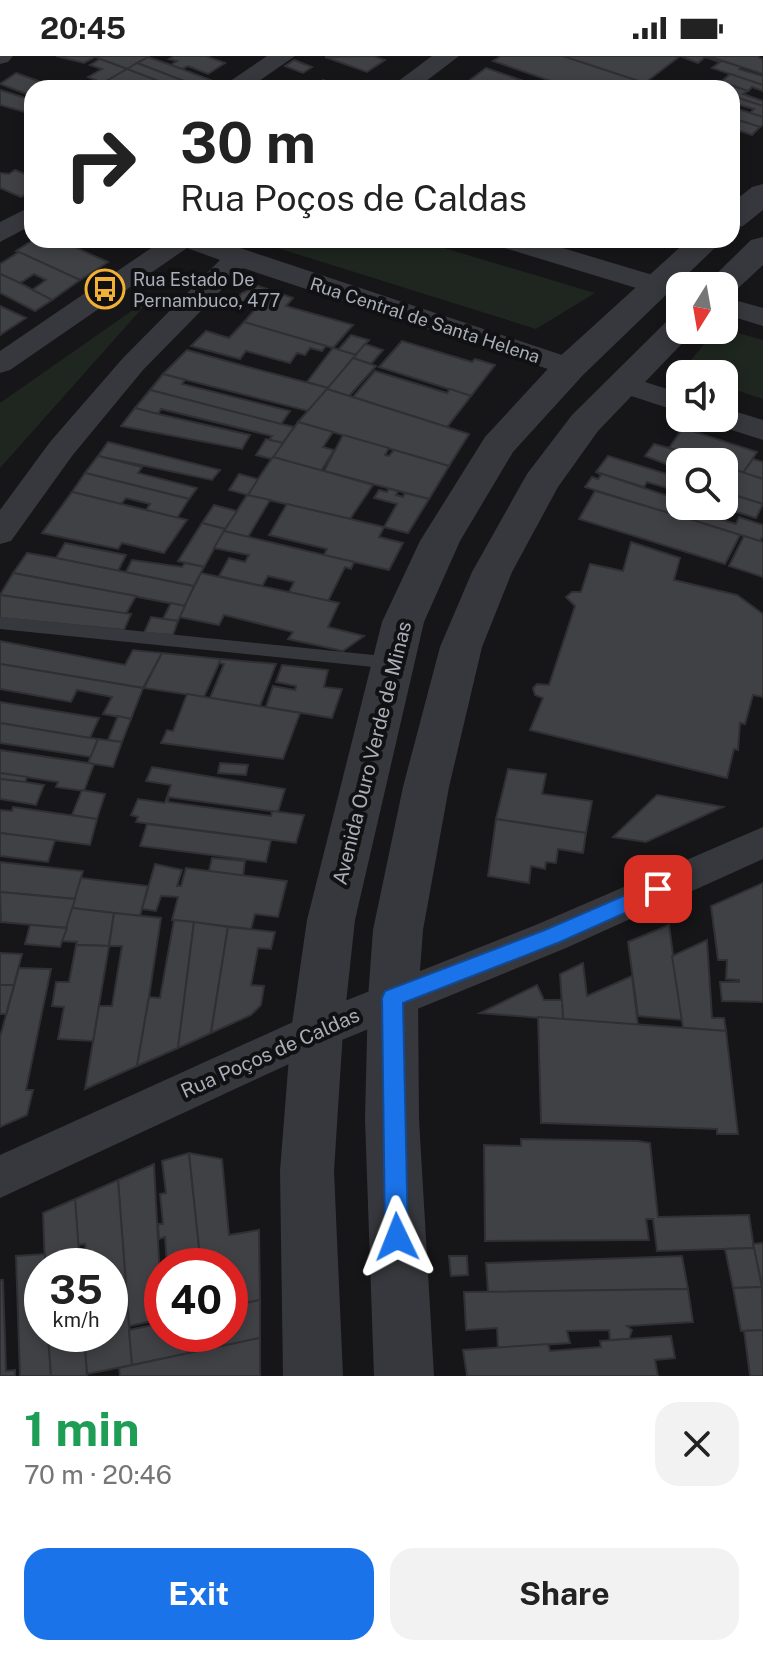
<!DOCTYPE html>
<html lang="en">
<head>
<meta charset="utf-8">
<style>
	:root { --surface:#fff; --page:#f2f2f2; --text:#222; --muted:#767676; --accent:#1a73e8 }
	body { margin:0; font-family:"Public Sans",sans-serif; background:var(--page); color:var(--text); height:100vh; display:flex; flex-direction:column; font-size:30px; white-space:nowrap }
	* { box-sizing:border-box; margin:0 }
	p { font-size:26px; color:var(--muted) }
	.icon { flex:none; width:44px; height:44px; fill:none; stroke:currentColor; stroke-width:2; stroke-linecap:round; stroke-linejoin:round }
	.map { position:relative; height:1320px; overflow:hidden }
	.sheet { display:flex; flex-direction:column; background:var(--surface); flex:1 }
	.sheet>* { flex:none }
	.hud { position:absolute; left:24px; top:24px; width:716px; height:168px; border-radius:24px; box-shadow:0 4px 12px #0003; background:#fff; color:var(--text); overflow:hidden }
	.needle { width:52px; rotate:191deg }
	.fabs { position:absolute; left:666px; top:216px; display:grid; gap:16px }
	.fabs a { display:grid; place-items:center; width:72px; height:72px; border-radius:16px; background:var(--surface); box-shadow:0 4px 12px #0003; font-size:40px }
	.speed { position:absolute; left:24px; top:1192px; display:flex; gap:16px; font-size:40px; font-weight:700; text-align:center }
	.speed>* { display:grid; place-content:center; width:104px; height:104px; border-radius:50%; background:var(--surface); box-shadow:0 4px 12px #0003; line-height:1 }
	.speed small { font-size:20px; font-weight:400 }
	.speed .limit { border:12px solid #d22; background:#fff; color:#111 }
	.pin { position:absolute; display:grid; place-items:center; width:68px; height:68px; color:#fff; margin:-34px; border-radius:16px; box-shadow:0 4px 12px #0006 }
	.me { position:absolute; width:88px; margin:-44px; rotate:358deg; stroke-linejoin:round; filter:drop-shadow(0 0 6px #0008) }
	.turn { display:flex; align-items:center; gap:28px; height:168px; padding:0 24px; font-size:36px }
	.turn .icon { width:104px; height:104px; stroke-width:2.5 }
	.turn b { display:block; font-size:56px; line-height:68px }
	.round { display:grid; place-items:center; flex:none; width:84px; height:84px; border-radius:24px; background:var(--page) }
	.overview { display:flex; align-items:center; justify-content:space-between; height:136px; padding:0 24px }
	h1 { font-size:48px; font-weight:700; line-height:60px; color:#1e9e55 }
	.cta { display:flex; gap:16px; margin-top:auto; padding:16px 24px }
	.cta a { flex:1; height:92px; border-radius:24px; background:var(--accent); color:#fff; font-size:32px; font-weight:700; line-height:92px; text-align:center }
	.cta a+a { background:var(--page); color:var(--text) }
	.status { display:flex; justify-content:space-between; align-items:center; height:56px; padding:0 40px; background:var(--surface); direction:ltr }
	.status svg { height:22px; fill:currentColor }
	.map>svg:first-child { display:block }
	.green { fill:#1e261f }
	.building { fill:#404145; stroke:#303034; stroke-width:2 }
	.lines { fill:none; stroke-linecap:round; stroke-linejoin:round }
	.service { fill:#37383d; fill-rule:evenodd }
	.minor { fill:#37383d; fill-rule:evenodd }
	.tertiary { fill:#37383d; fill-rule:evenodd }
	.route { fill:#1a73e8; stroke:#114b97; stroke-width:2 }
	.labels { text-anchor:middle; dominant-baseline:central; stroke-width:8; stroke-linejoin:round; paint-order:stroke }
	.far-poi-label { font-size:18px; fill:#a8adb8; stroke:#111113; text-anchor:start }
	.far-street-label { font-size:18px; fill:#a8adb8; stroke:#111113 }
	.street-label { font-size:20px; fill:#a8adb8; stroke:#111113 }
</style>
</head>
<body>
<div class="status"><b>20:45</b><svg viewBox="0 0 49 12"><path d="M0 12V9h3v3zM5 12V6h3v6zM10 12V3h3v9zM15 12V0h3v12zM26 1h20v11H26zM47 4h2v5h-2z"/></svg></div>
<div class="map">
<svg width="763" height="1320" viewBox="0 0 763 1320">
	<rect width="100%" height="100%" fill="#161618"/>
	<g class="green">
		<polygon points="252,184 417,184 595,237 536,273"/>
		<polygon points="153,240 0,412 0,347"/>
		<polygon points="724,273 763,284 763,343 724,330 724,318 681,316 716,274"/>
	</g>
	<g class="building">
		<polygon points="56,0 93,0 95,1 84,7"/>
		<polygon points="93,0 146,0 148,1 127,13"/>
		<polygon points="174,0 206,0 225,7 208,18 188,10 182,13 171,9 177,5 169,3"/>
		<polygon points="373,0 385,4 367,16 325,1"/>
		<polygon points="501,0 563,0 645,27 640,32 571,32 493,5"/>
		<polygon points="563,0 680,0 645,27"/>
		<polygon points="680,0 708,0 741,11 739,13 763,20 763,29 712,12 720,6 705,1 698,7"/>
		<polygon points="708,0 757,0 763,4 763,18"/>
		<polygon points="148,1 171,9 216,26 202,32 137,7"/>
		<polygon points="100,3 127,13 103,27 88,21 102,13 90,9"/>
		<polygon points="294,4 312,11 303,17 285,10"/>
		<polygon points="137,7 202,32 176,32 127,13"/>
		<polygon points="486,12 544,32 459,32"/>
		<polygon points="127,13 176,32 142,32 125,26 116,32 103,27"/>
		<polygon points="16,17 55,31 32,32 32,40 0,28"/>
		<polygon points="730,18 763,29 763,35 752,31 748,35 721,26"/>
		<polygon points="323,24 347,32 311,32"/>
		<polygon points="721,26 748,35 743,38 763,45 763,50 732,40 732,32 713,32"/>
		<polygon points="0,34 32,44 32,55 28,57 0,49"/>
		<polygon points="732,40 763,50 763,61 750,57 754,53 732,47"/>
		<polygon points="738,53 763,61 763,69 760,71 732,62 732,56"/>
		<polygon points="732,62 760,71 752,79 732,72"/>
		<polygon points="15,114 32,121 32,129 28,131 32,134 21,141 0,132 0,117 9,118"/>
		<polygon points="33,184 59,184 108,206 80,224 16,195"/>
		<polygon points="19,196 80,224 52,244 32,234 46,224 34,218 20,227 0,218 0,208"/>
		<polygon points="0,218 20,227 52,244 35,255 0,237"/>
		<polygon points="258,230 293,242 286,250 353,269 333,292 244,266 263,244 254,241 243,253 231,249 242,237"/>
		<polygon points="0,250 26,262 0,279"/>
		<polygon points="244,266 326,290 322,295 310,292 305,299 297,297 290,307 246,295 240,303 191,290 206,275 229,282"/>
		<polygon points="351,279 369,284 356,299 338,294"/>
		<polygon points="402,285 472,306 475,303 495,309 471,340 379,311"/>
		<polygon points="365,288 383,294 371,308 353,302"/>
		<polygon points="333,292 356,299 328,332 307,326"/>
		<polygon points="187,294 237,308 328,332 308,355 163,318"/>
		<polygon points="353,302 376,310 349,340 327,333"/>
		<polygon points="375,315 447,337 450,333 471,340 447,371 353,341"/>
		<polygon points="163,318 185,324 182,328 290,355 281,368 150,334"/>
		<polygon points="327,333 447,371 469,378 449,410 298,366"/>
		<polygon points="150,334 281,368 294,371 283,387 269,384 272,380 161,353 158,358 135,352"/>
		<polygon points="135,352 158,358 250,379 242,393 121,370"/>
		<polygon points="298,366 333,376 323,391 334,394 321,415 273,401"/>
		<polygon points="683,372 757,396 743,417 724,410 724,406 710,406 669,392"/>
		<polygon points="343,379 389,392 385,399 389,400 394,394 449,410 429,443 324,415"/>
		<polygon points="266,383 283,387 272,403 256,399"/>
		<polygon points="108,386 220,414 212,424 98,400"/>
		<polygon points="654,388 669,392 710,406 680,406 680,413 666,408 645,400"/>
		<polygon points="98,400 142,411 138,417 197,432 189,443 85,417"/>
		<polygon points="608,400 680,422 680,436 647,426 644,431 596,416"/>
		<polygon points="273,401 324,415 373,429 350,463 247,439"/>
		<polygon points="753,403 763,406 763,423 743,417"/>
		<polygon points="724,410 763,423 763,448 724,436"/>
		<polygon points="596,416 680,444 680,450 699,450 696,456 736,468 739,461 763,469 763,480 760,485 686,462 690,455 678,451 674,459 585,431 592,421 598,423 601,419"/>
		<polygon points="85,417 189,443 177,462 146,454 150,448 126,442 121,448 72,436"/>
		<polygon points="239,418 258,423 248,439 229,434"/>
		<polygon points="389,433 398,435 396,439 403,441 405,437 429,443 408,477 384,471 397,448 374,442 379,434 387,436"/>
		<polygon points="595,435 686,462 740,479 725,508 579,463"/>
		<polygon points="72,436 146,454 187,464 164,497 122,487 118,493 42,477"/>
		<polygon points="724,436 763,448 756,462 717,450 724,450"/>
		<polygon points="247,439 270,444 248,481 224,475"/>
		<polygon points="287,448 384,471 379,481 403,487 389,514 324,499 327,493 269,479"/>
		<polygon points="214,449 237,455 225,473 202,467"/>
		<polygon points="202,467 225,473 204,511 178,505"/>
		<polygon points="224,475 324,499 354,506 351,513 345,511 328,545 289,536 294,526 268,520 262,530 219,520 229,502 245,506 249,499 214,492"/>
		<polygon points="744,480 763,486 763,521 729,510"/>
		<polygon points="631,486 680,502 674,524 737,539 763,558 763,641 753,639 745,668 740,667 738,694 734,693 727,722 530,674 543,642 535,639 533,632 537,628 549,629 575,550 566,541 572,536 581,536 590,508 623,515"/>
		<polygon points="65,487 126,499 118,515 56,502"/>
		<polygon points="27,497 56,502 194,530 185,550 13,517"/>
		<polygon points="132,504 182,511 185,507 204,511 194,530 126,516"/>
		<polygon points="13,517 136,540 126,558 0,539"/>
		<polygon points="201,517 339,547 328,571 364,580 343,595 288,583 293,576 224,559 219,569 179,561"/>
		<polygon points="0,539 131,558 124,574 0,562"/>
		<polygon points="171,547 185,550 178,565 163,563"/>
		<polygon points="151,561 178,565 173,579 144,577"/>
		<polygon points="0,585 125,609 133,594 162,597 143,632 0,608"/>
		<polygon points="162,597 221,603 204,641 144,632"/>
		<polygon points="221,603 276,608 260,650 210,642 224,608 219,607"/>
		<polygon points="0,608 143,632 131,663 103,658 112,641 77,634 71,646 0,633"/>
		<polygon points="282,609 328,614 324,631 342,633 332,662 266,651 273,630 295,634 296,630 276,626"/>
		<polygon points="187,638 300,657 283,703 161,687 167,674 173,675"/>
		<polygon points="0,646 99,662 90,682 0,667"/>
		<polygon points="118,660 131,663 122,686 108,684"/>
		<polygon points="0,667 90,682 98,683 91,701 0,687"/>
		<polygon points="98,683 122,686 113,711 88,707"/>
		<polygon points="0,694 88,707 94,708 84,735 56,731 58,726 0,717"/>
		<polygon points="220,707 248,709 246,719 218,717"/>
		<polygon points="152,711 285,733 278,756 167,741 171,729 146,725"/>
		<polygon points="508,713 546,718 542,738 592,745 586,777 496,763"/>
		<polygon points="0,717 27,721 25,726 0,723"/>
		<polygon points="0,723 25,726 44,729 36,749 0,743"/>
		<polygon points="82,734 105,738 97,763 72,759"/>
		<polygon points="657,739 723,751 646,786 613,781"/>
		<polygon points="167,741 169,741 168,746 271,760 272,755 304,759 296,787 136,766 138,761 131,759 138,743 165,747"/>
		<polygon points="13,751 97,763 90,789 0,777 0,754 12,755"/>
		<polygon points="496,763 586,777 583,797 558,793 556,807 546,806 545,813 531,810 529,827 488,820"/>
		<polygon points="147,768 271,784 266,806 140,790"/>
		<polygon points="0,777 55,784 48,806 0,800"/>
		<polygon points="212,802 245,805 243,820 209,815"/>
		<polygon points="0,806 83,815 75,843 0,836"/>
		<polygon points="155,808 182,814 177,830 181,830 186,812 287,825 278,861 255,858 251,873 172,864 178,841 161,840 156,855 142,853"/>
		<polygon points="81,822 148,830 140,860 72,852"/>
		<polygon points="763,827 763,946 722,945 720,926 739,926 739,924 726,923 727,904 718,904 711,850"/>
		<polygon points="0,836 75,843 67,872 1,866"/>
		<polygon points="72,852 114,857 109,890 76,889 77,886 62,885"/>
		<polygon points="114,857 161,862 149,941 137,1010 85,1033 99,950 112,950 122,890 109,890"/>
		<polygon points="174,864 194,866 178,992 137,1010 149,941 160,942"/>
		<polygon points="194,866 228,871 211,977 178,992"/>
		<polygon points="30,869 67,872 60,891 25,888"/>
		<polygon points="669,869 682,964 638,960 628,886"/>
		<polygon points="228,871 275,876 271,893 258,892 251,929 264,930 261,949 251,959 211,977"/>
		<polygon points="707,884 712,962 724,962 726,975 683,972 672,900"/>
		<polygon points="76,889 109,890 93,985 58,983 64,951 52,950 56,926 69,926"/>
		<polygon points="0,897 22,898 14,929 0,929"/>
		<polygon points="583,907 587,940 632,920 638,969 563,964 560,918"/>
		<polygon points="19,912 51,913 26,1034 33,1034 27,1059 0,1071 0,981"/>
		<polygon points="0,929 14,929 6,958 0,958"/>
		<polygon points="537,929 544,944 562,944 563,964 480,957"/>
		<polygon points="538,961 726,975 738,1078 717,1078 717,1073 541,1067"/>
		<polygon points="521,1083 638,1085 650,1087 658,1161 749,1159 754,1192 657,1195 653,1163 646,1163 649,1184 485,1185 484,1089 521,1090"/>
		<polygon points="189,1097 201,1210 167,1210 165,1181 159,1183 158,1168 163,1168 160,1138 166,1137 162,1105"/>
		<polygon points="189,1097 222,1103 229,1179 259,1174 260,1244 230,1250 230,1210 201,1210"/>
		<polygon points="154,1108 162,1263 129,1270 118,1124"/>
		<polygon points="118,1124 132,1309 87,1318 84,1278 110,1278 110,1210 87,1210 85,1188 78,1189 75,1143"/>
		<polygon points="75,1143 80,1210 45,1210 43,1157"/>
		<polygon points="763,1187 763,1235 753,1188"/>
		<polygon points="754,1192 762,1231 733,1232 725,1193"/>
		<polygon points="45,1198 42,1278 48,1278 51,1320 20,1320 16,1200"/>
		<polygon points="449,1200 467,1200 468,1219 451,1220"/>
		<polygon points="682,1200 688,1233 488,1236 486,1207"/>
		<polygon points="0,1224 3,1224 6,1315 15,1314 15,1320 0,1320"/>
		<polygon points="762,1231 763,1274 741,1275 733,1232"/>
		<polygon points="688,1233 693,1266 627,1270 632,1274 629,1283 610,1284 609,1274 567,1275 570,1287 498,1292 497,1272 466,1274 464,1236"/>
		<polygon points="260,1244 260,1282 132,1309 129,1274 162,1267 162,1278 230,1278 230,1250"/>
		<polygon points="763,1274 763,1320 750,1320 744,1275"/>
		<polygon points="48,1278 84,1278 87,1320 51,1320"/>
		<polygon points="671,1280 675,1302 655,1304 658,1320 467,1320 463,1294 548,1288 550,1295 601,1291 600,1285"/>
		<polygon points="260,1282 260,1320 120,1320 119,1312"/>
	</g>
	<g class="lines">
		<polygon class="service" points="0,561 393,601 402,607 393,613 0,573"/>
		<g class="minor">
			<polygon points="0,0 13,0 8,6 0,8"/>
			<polygon points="267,0 295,0 249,32 220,32"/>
			<polygon points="432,0 459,0 417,32 389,32"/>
			<polygon points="32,150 32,169 0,186 0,166"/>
			<polygon points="163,184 216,184 580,305 585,311 580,317 570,320 560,317 243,212 143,314 72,400 11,485 0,488 0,454 50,386 123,302 220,204 187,192 10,314 0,317 0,295"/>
			<polygon points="495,184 536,184 666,223 670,229 666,235 656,237 646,235 498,190"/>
			<polygon points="724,241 763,252 763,270 724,258"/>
			<polygon points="623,319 680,337 680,356 613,334 608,328 613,322"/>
			<polygon points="724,352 763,364 763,384 713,368 710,362 724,362"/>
			<polygon points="763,771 763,803 566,892 332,988 0,1142 0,1099 302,962 538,868"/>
		</g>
		<g class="tertiary">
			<polygon points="763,128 763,154 743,170 732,173 732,147 752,131"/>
			<polygon points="763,181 763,209 733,237 724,239 724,230 704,230 751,184"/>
			<polygon points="688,184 723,184 583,319 513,396 460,485 424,566 355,864 343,975 334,1115 343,1320 283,1320 280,1115 291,975 307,864 382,566 420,485 485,381 557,303"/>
			<polygon points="680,261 680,274 695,274 598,375 558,431 512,516 482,591 449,731 423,874 418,942 419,1063 434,1320 374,1320 365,1063 368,942 373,874 403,731 440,591 472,516 527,418 572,359 668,264"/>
		</g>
	</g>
	<polygon class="route" points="658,825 665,827 668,833 665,839 560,886 403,947 408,1181 405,1189 397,1192 388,1189 385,1181 382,942 385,935 545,874"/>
	<defs>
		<symbol id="bus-ring" viewBox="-11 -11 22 22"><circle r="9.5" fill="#111113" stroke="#f2b134" stroke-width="1.5"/><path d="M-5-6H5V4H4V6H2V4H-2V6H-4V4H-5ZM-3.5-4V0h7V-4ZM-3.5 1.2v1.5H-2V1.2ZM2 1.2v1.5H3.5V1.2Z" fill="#f2b134"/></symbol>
	</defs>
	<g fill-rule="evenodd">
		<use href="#bus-ring" x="83" y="211" width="44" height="44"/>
	</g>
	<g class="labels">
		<g class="far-poi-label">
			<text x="133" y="223">Rua Estado De<tspan x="133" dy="21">Pernambuco, 477</tspan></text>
		</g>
		<g class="far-street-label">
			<text transform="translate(425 264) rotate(18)">Rua Central de Santa Helena</text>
		</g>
		<g class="street-label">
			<text transform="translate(372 697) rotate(-76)">Avenida Ouro Verde de Minas</text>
			<text transform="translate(270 997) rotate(-24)">Rua Poços de Caldas</text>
		</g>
	</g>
</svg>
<div class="fabs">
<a><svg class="needle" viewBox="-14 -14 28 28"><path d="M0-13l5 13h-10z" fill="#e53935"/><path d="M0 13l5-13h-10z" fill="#767676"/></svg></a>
<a><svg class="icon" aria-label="sound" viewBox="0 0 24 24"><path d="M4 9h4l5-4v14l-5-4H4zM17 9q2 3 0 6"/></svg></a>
<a><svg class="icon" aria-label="search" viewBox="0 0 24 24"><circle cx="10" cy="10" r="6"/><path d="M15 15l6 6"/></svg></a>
</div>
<div class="speed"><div>35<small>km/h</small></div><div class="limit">40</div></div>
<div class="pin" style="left:658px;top:833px;background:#d93025"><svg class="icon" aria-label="arrive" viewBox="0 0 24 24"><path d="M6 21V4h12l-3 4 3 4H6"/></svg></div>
<svg class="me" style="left:397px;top:1181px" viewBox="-20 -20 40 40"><path d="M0-17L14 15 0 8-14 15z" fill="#1a73e8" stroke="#fff" stroke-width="4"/></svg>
<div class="hud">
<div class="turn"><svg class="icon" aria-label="right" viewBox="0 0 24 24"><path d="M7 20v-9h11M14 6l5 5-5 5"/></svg><div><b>30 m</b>Rua Poços de Caldas</div></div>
</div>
</div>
<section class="sheet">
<div class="overview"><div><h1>1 min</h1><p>70 m · 20:46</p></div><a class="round"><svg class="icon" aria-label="close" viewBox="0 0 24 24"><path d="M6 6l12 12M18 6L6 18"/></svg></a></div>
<div class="cta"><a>Exit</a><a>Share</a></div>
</section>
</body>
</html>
